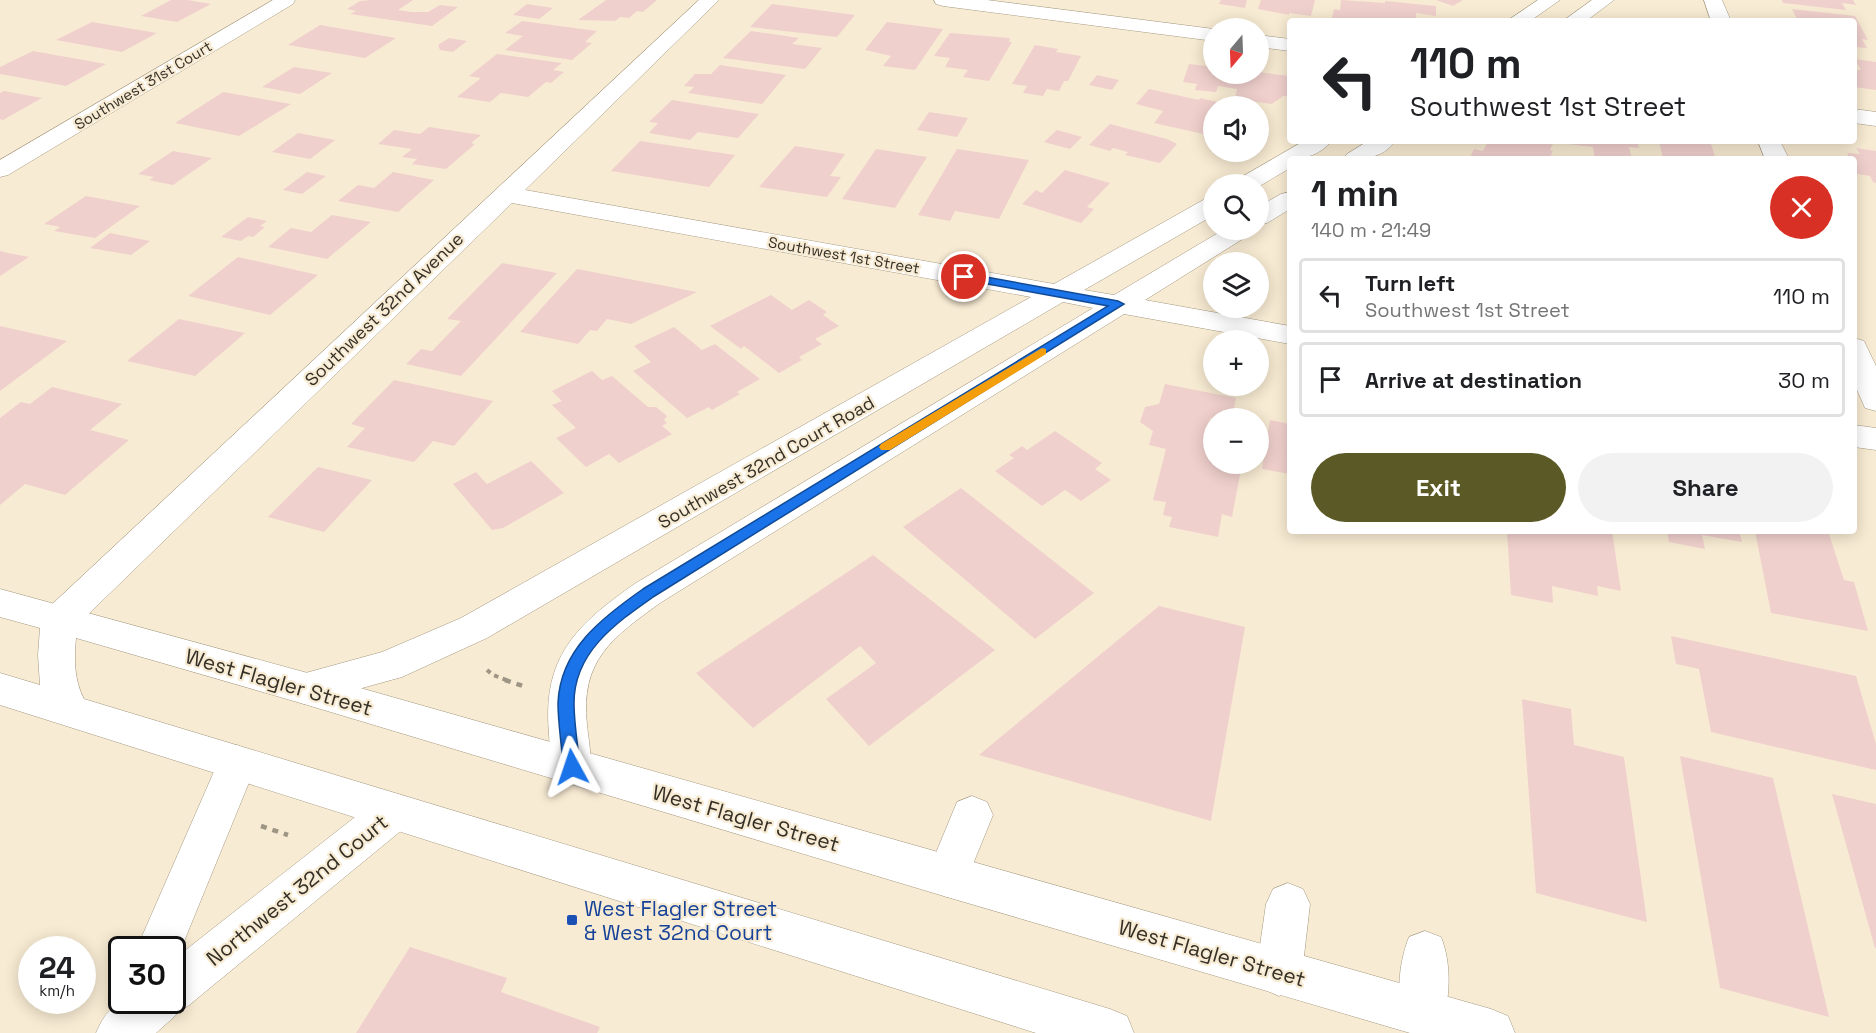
<!DOCTYPE html>
<html lang="en">
<head>
<meta charset="utf-8">
<style>
	:root { --surface:#fff; --page:#f2f2f2; --text:#202124; --muted:#757577; --line:#e0e0e0; --accent:#5b5a26 }
	body { margin:0; font-family:"Space Grotesk",sans-serif; background:var(--page); color:var(--text); height:100vh; display:flex; flex-direction:column; font-size:22px; white-space:nowrap }
	* { box-sizing:border-box; margin:0 }
	p { font-size:20px; color:var(--muted) }
	.icon { flex:none; width:33px; height:33px; fill:none; stroke:currentColor; stroke-width:2; stroke-linecap:round; stroke-linejoin:round }
	.map { position:relative; flex:1; overflow:hidden }
	.sheet { position:absolute; left:1287px; top:156px; width:570px; height:378px; display:flex; flex-direction:column; background:var(--surface); border-radius:6px; box-shadow:0 3px 15px #0003 }
	.sheet>* { flex:none }
	.hud { position:absolute; left:1287px; top:18px; width:570px; height:126px; border-radius:6px; box-shadow:0 3px 15px #0003; background:#fff; color:var(--text); overflow:hidden }
	.needle { width:39px; rotate:199deg }
	.tools { position:absolute; left:1203px; top:18px; display:grid; gap:12px }
	.tools a { display:grid; place-items:center; width:66px; height:66px; border-radius:50%; background:var(--surface); box-shadow:0 3px 15px #0003; font-size:30px }
	.speed { position:absolute; left:18px; top:936px; display:flex; gap:12px; font-size:30px; font-weight:700; text-align:center }
	.speed>* { display:grid; place-content:center; width:78px; height:78px; border-radius:50%; background:var(--surface); box-shadow:0 3px 15px #0003; line-height:1 }
	.speed small { font-size:15px; font-weight:400 }
	.speed .limit { border:3px solid #111; border-radius:9px; background:#fff; color:#111 }
	.pin { position:absolute; display:grid; place-items:center; width:51px; height:51px; color:#fff; margin:-26px; border:3px solid #fff; border-radius:50%; box-shadow:0 2px 6px #0007 }
	.me { position:absolute; width:66px; margin:-33px; rotate:355deg; stroke-linejoin:round; filter:drop-shadow(0 0 4px #0008) }
	.turn { display:flex; align-items:center; gap:21px; height:126px; padding:0 24px; font-size:27px }
	.turn .icon { width:78px; height:78px; stroke-width:2.5 }
	.turn b { display:block; font-size:42px; line-height:51px }
	.round { display:grid; place-items:center; flex:none; width:63px; height:63px; border-radius:32px; background:var(--page) }
	.headline { display:flex; align-items:center; justify-content:space-between; height:102px; padding:0 24px }
	h1 { font-size:36px; font-weight:600; line-height:45px }
	.primary-button { display:flex; gap:12px; margin-top:auto; padding:12px 24px }
	.primary-button a { flex:1; height:69px; border-radius:36px; background:var(--accent); color:#fff; font-size:24px; font-weight:600; line-height:69px; text-align:center }
	.primary-button a+a { background:var(--page); color:var(--text) }
	ul { padding:0; list-style:none }
	li { display:flex; align-items:center; gap:18px; height:75px; margin:0 12px 9px; padding:0 12px; border:3px solid var(--line); border-radius:6px }
	li div { flex:1 }
	li b { display:block; font-size:22px }
	li em { font-style:normal }
	.map>svg:first-child { display:block }
	.building { fill:#f0d0cd }
	.lines { fill:none; stroke-linecap:round; stroke-linejoin:round }
	.minor-casing { stroke:#a49881; stroke-width:1 }
	.major-casing { stroke:#a49881; stroke-width:1 }
	.path-far1 { stroke:#9e9584; stroke-width:4; stroke-dasharray:4.5 4.5; stroke-linecap:butt }
	.path { stroke:#9e9584; stroke-width:4.5; stroke-dasharray:6 6; stroke-linecap:butt }
	.minor { fill:#fff; fill-rule:evenodd }
	.major { fill:#fff; fill-rule:evenodd }
	.route { fill:#1a73e8; stroke:#114b97; stroke-width:1.5 }
	.slow { fill:#f59e0b }
	.transit-dot { fill:#1a4fb4; stroke:#f8ebd3; stroke-width:2 }
	.labels { text-anchor:middle; dominant-baseline:central; stroke-width:4.5; stroke-linejoin:round; paint-order:stroke }
	.far-street-label { font-size:15px; fill:#353027; stroke:#f8ebd3 }
	.street-label { font-size:18px; fill:#353027; stroke:#f8ebd3 }
	.near-street-label { font-size:21px; fill:#353027; stroke:#f8ebd3 }
	.near-transit-label { font-size:21px; fill:#164399; stroke:#f8ebd3; text-anchor:start }
</style>
</head>
<body>
<div class="map">
<svg width="1876" height="1033" viewBox="0 0 1876 1033">
	<rect width="100%" height="100%" fill="#f8ebd3"/>
	<g class="building">
		<polygon points="171,0 187,0 211,4 177,22 141,16"/>
		<polygon points="372,0 413,0 398,10 411,12 428,12 440,5 458,7 432,26 350,14 356,11 347,9 360,1"/>
		<polygon points="606,0 657,0 643,12 637,11 629,18 620,17 615,21 578,20"/>
		<polygon points="1221,0 1247,0 1245,8 1219,4"/>
		<polygon points="1261,0 1315,0 1311,16 1289,13 1289,15 1258,9"/>
		<polygon points="1341,0 1385,3 1385,1 1436,6 1436,16 1416,13 1416,21 1357,21 1332,18 1334,9 1340,10"/>
		<polygon points="1436,0 1463,0 1453,6"/>
		<polygon points="1782,0 1853,0 1856,5 1842,3 1846,10 1783,3"/>
		<polygon points="527,4 553,8 539,19 513,15"/>
		<polygon points="772,4 855,15 837,37 750,27"/>
		<polygon points="1792,9 1855,16 1868,40 1862,39 1867,48 1854,47 1854,21 1798,21"/>
		<polygon points="522,21 597,31 585,42 592,43 572,60 505,50 523,36 505,33"/>
		<polygon points="92,22 157,33 122,52 56,40"/>
		<polygon points="887,22 943,29 915,70 883,66 891,56 865,50"/>
		<polygon points="320,25 396,38 365,58 288,45"/>
		<polygon points="751,31 799,38 792,44 822,48 805,69 723,58"/>
		<polygon points="950,33 1010,38 1009,42 1012,42 989,81 963,77 968,70 945,67 950,58 934,56"/>
		<polygon points="449,38 467,41 453,52 440,50 438,45"/>
		<polygon points="1035,45 1058,49 1056,52 1081,56 1068,81 1064,81 1059,91 1047,89 1043,96 1023,93 1027,86 1012,84"/>
		<polygon points="33,51 106,64 66,86 0,74 0,67"/>
		<polygon points="497,54 562,63 553,70 564,72 551,83 546,82 528,97 501,93 490,102 457,97 481,78 469,76"/>
		<polygon points="1855,59 1876,62 1876,90 1854,87 1854,70 1861,70"/>
		<polygon points="1189,64 1214,67 1214,74 1258,72 1288,76 1290,96 1283,96 1272,104 1235,99 1237,89 1218,86 1216,92 1195,90 1197,84 1183,82"/>
		<polygon points="720,65 786,75 762,104 688,93 694,87 684,86 695,74 711,74"/>
		<polygon points="294,67 332,73 300,94 262,87"/>
		<polygon points="1097,75 1119,80 1112,90 1089,85"/>
		<polygon points="1149,89 1199,100 1200,98 1234,106 1214,106 1212,136 1154,123 1163,111 1136,104"/>
		<polygon points="4,91 42,98 3,120 0,119 0,93"/>
		<polygon points="223,92 291,104 239,136 175,123"/>
		<polygon points="672,100 759,114 738,138 698,132 690,140 649,133 658,123 649,122"/>
		<polygon points="929,112 968,118 957,137 917,130"/>
		<polygon points="1110,124 1167,139 1177,144 1160,163 1125,155 1128,152 1113,148 1110,151 1089,145"/>
		<polygon points="429,127 481,135 471,143 475,144 446,169 412,164 417,159 402,157 412,149 378,144 394,130 420,134"/>
		<polygon points="1057,130 1082,137 1070,149 1044,142"/>
		<polygon points="298,133 335,140 310,159 272,152"/>
		<polygon points="640,141 735,155 709,187 611,171"/>
		<polygon points="1498,141 1554,141 1550,150 1553,151 1549,159 1469,159 1474,149 1483,151 1488,142 1496,144"/>
		<polygon points="1567,141 1637,141 1639,148 1629,147 1632,159 1595,159 1593,147 1568,144"/>
		<polygon points="1659,141 1710,141 1716,159 1663,159"/>
		<polygon points="795,146 845,154 830,176 841,177 827,197 759,187"/>
		<polygon points="1856,148 1876,151 1876,183 1873,182 1870,176 1857,174 1854,159 1850,159 1847,153 1860,154"/>
		<polygon points="876,149 927,157 895,208 842,199"/>
		<polygon points="957,149 1029,160 999,219 955,211 950,221 918,215"/>
		<polygon points="173,151 212,158 173,185 149,180 154,177 138,174"/>
		<polygon points="1065,170 1110,183 1087,207 1094,209 1081,223 1022,204 1036,190 1042,193"/>
		<polygon points="307,172 326,176 302,194 283,190"/>
		<polygon points="393,172 434,180 398,212 338,201 358,185 374,188"/>
		<polygon points="86,196 140,206 95,238 54,231 60,227 44,224"/>
		<polygon points="332,215 371,222 327,259 268,247 291,228 311,232"/>
		<polygon points="248,217 267,221 260,226 265,227 253,237 248,236 241,241 221,237"/>
		<polygon points="110,233 150,241 131,255 90,248"/>
		<polygon points="0,251 8,253 29,257 0,276"/>
		<polygon points="238,257 318,275 270,315 188,296"/>
		<polygon points="502,263 557,273 461,376 406,364 421,349 432,351 461,321 447,319"/>
		<polygon points="577,269 697,292 631,324 607,319 597,331 590,330 578,344 520,332"/>
		<polygon points="771,295 792,310 809,300 827,312 823,315 839,326 815,339 822,344 799,357 802,360 779,373 744,346 741,349 710,326"/>
		<polygon points="179,319 245,333 195,376 127,361"/>
		<polygon points="0,326 67,341 0,391"/>
		<polygon points="674,327 702,350 715,344 760,379 737,392 740,394 712,410 709,407 687,418 633,371 651,362 634,346"/>
		<polygon points="592,371 602,380 612,376 648,407 656,407 667,416 664,420 667,423 662,426 672,434 619,463 609,454 586,467 556,438 576,428 552,405 562,401 552,391"/>
		<polygon points="394,380 493,401 454,446 433,441 414,462 347,447 365,428 351,424"/>
		<polygon points="1165,384 1236,398 1232,418 1210,418 1207,433 1214,434 1214,464 1242,464 1232,517 1222,514 1218,537 1169,527 1172,517 1163,515 1166,502 1153,500 1166,449 1149,445 1153,431 1140,422 1145,407 1159,404"/>
		<polygon points="52,387 122,404 90,430 129,440 65,495 25,484 0,505 0,418 21,402 30,404"/>
		<polygon points="1270,420 1290,424 1290,474 1262,469"/>
		<polygon points="1055,431 1102,463 1095,469 1111,480 1081,501 1065,490 1042,506 995,471 1014,458 1009,455 1022,446 1027,450"/>
		<polygon points="531,461 564,493 503,528 492,530 453,484 476,472 487,484"/>
		<polygon points="318,467 372,480 324,532 268,517"/>
		<polygon points="961,488 1094,593 1035,639 903,527"/>
		<polygon points="1507,531 1612,531 1621,591 1597,586 1598,596 1552,586 1553,603 1511,595"/>
		<polygon points="1667,531 1739,531 1742,542 1702,535 1705,549 1669,542"/>
		<polygon points="1755,531 1828,531 1844,580 1854,582 1868,631 1771,613"/>
		<polygon points="873,555 995,650 869,746 826,699 876,663 860,646 753,728 696,673"/>
		<polygon points="1159,606 1245,627 1211,821 979,755"/>
		<polygon points="1671,636 1856,676 1876,744 1876,770 1711,732 1699,669 1676,664"/>
		<polygon points="1522,699 1571,709 1574,745 1624,757 1647,922 1536,893"/>
		<polygon points="1680,756 1773,778 1829,1017 1720,988"/>
		<polygon points="1832,794 1876,804 1876,948 1875,948"/>
		<polygon points="410,947 507,978 501,992 600,1027 597,1033 356,1033"/>
	</g>
	<g class="lines">
		<defs>
			<g id="minor">
				<polygon points="273,0 295,0 293,4 8,175 0,177 0,160"/>
				<path d="M699,0H719L525,190L1054,284L1205,199L1214,197V215L1084,290L1114,295L1223,230H1252L1249,235L1145,300L1290,326V344L1124,314L660,603C612,638 580,660 587,725C589,745 594,761 585,779L571,785L557,779C550,765 550,750 549,734C542,657 576,625 636,583L1093,308L1063,302L487,638L402,677L304,704L291,699L285,688L291,677L382,652L461,618L1031,297L512,203L72,630L59,634L46,630L41,620L46,610Z"/>
				<polygon points="934,0 987,0 1214,29 1214,41 943,6 936,4"/>
				<polygon points="1538,0 1560,0 1530,21 1507,21"/>
				<polygon points="1592,0 1614,0 1586,21 1563,21"/>
				<polygon points="1704,0 1722,0 1731,21 1711,21"/>
				<polygon points="1258,35 1290,39 1290,51 1258,47"/>
				<polygon points="1854,109 1876,112 1876,126 1854,123"/>
				<path d="M1304,141H1331C1322,154 1305,159 1290,159V168L1258,187V184H1234L1238,179Z"/>
				<path d="M1368,141H1395C1383,159 1363,159 1343,159L1347,154Z"/>
				<polygon points="1758,141 1780,141 1789,159 1765,159"/>
				<polygon points="1290,192 1290,209 1267,223 1258,225 1258,207 1281,194"/>
				<polygon points="1854,338 1864,341 1876,366 1876,411 1865,408 1854,383"/>
				<polygon points="1854,425 1876,428 1876,450 1854,447"/>
				<path d="M237,745L251,751L257,763L178,956L378,799L393,793L408,799L414,812L408,825L188,1006L178,1011L175,1016L156,1033H96C113,992 135,1000 172,1000V950H136L223,751Z"/>
				<polygon points="972,796 987,802 993,815 962,891 947,897 932,891 926,877 957,802"/>
				<polygon points="1288,883 1303,889 1310,904 1302,973 1295,989 1279,996 1263,989 1256,973 1266,904 1273,889"/>
				<path d="M1425,931L1441,937C1452,964 1451,1003 1439,1029C1428,1033 1418,1033 1407,1029C1395,1003 1398,964 1409,937Z"/>
			</g>
			<path id="major" d="M0,589L304,672L1491,1009L1508,1016L1515,1033H1410L947,897L304,704L76,638C74,659 74,680 84,699L1110,1009L1127,1016L1134,1033H1036L0,705V673L40,685L38,655L40,628L0,617Z"/>
		</defs>
		<use href="#minor" class="minor-casing"/>
		<use href="#major" class="major-casing"/>
		<polyline class="path-far1" points="487,670 493,675 509,681"/>
		<g class="path">
			<polyline points="505,680 523,686"/>
			<polyline points="261,826 288,835"/>
		</g>
		<use href="#minor" class="minor"/>
		<use href="#major" class="major"/>
	</g>
	<path class="route" d="M964,273L1118,301L1124,304L653,597C616,623 574,652 574,703C574,724 578,746 580,767L577,772L572,775L566,772L563,767C562,746 558,724 558,703C560,649 603,617 643,589L1108,306L960,279L959,277Z"/>
	<polygon class="slow" points="1042,348 1046,349 1046,354 890,450 881,450 879,447 881,444"/>
	<rect class="transit-dot" x="566" y="914" width="12" height="12" rx="3"/>
	<g class="labels">
		<g class="far-street-label">
			<text transform="translate(143 85) rotate(-31)">Southwest 31st Court</text>
			<text transform="translate(844 255) rotate(10)">Southwest 1st Street</text>
		</g>
		<g class="street-label">
			<text transform="translate(384 309) rotate(-44)">Southwest 32nd Avenue</text>
			<text transform="translate(766 462) rotate(-30)">Southwest 32nd Court Road</text>
		</g>
		<g class="near-street-label">
			<text transform="translate(279 682) rotate(16)">West Flagler Street</text>
			<text transform="translate(746 818) rotate(16)">West Flagler Street</text>
			<text transform="translate(297 890) rotate(-39)">Northwest 32nd Court</text>
			<text transform="translate(1212 953) rotate(16)">West Flagler Street</text>
		</g>
		<g class="near-transit-label">
			<text x="584" y="908">West Flagler Street<tspan x="584" dy="24">&amp; West 32nd Court</tspan></text>
		</g>
	</g>
</svg>
<div class="tools">
<a><svg class="needle" viewBox="-14 -14 28 28"><path d="M0-13l5 13h-10z" fill="#e53935"/><path d="M0 13l5-13h-10z" fill="#757577"/></svg></a>
<a><svg class="icon" aria-label="sound" viewBox="0 0 24 24"><path d="M4 9h4l5-4v14l-5-4H4zM17 9q2 3 0 6"/></svg></a>
<a><svg class="icon" aria-label="search" viewBox="0 0 24 24"><circle cx="10" cy="10" r="6"/><path d="M15 15l6 6"/></svg></a>
<a><svg class="icon" aria-label="layers" viewBox="0 0 24 24"><path d="M12 4l9 5-9 5-9-5zM3 14l9 5 9-5"/></svg></a>
<a>+</a>
<a>−</a>
</div>
<div class="speed"><div>24<small>km/h</small></div><div class="limit">30</div></div>
<div class="pin" style="left:964px;top:277px;background:#d93025"><svg class="icon" aria-label="arrive" viewBox="0 0 24 24"><path d="M6 21V4h12l-3 4 3 4H6"/></svg></div>
<svg class="me" style="left:572px;top:767px" viewBox="-20 -20 40 40"><path d="M0-17L14 15 0 8-14 15z" fill="#1a73e8" stroke="#fff" stroke-width="4"/></svg>
<div class="hud">
<div class="turn"><svg class="icon" aria-label="left" viewBox="0 0 24 24"><path d="M17 20v-9H6M10 6l-5 5 5 5"/></svg><div><b>110 m</b>Southwest 1st Street</div></div>
</div>
<section class="sheet">
<div class="headline"><div><h1>1 min</h1><p>140 m · 21:49</p></div><a class="round" style="background:#d93025;color:#fff"><svg class="icon" aria-label="close" viewBox="0 0 24 24"><path d="M6 6l12 12M18 6L6 18"/></svg></a></div>
<ul>
<li><svg class="icon" aria-label="left" viewBox="0 0 24 24"><path d="M17 20v-9H6M10 6l-5 5 5 5"/></svg><div><b>Turn left</b><p>Southwest 1st Street</p></div><em>110 m</em></li>
<li><svg class="icon" aria-label="arrive" viewBox="0 0 24 24"><path d="M6 21V4h12l-3 4 3 4H6"/></svg><div><b>Arrive at destination</b></div><em>30 m</em></li>
</ul>
<div class="primary-button"><a>Exit</a><a>Share</a></div>
</section>
</div>
</body>
</html>
